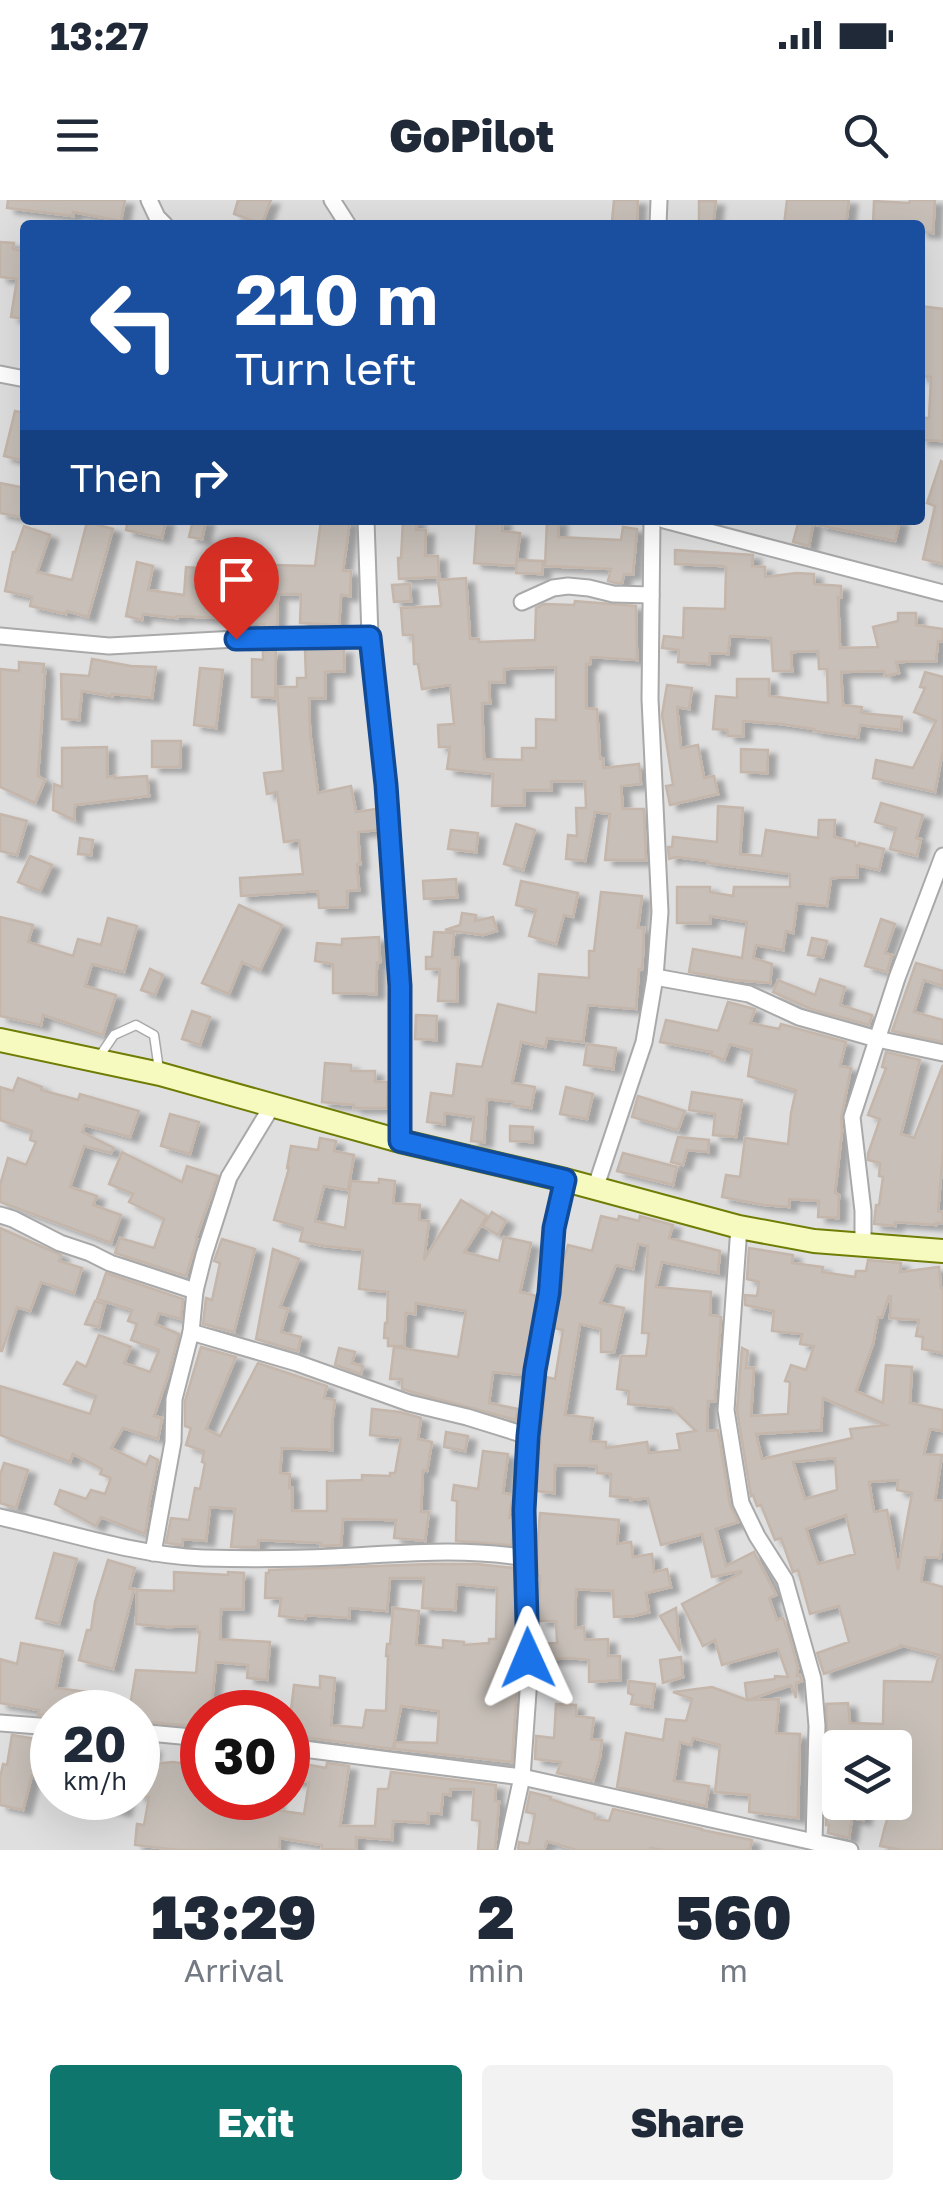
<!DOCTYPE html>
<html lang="en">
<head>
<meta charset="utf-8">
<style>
	:root { --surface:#fff; --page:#f2f2f3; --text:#1f2937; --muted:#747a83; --accent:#0f766e }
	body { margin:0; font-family:"Golos Text",sans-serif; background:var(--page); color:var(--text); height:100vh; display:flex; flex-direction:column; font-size:38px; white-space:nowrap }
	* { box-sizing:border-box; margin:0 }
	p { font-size:32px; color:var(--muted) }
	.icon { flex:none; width:55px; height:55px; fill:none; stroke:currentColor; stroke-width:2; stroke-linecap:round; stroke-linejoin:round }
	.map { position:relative; height:1650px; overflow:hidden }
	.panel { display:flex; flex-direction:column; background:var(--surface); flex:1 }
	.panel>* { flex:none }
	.banner { position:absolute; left:20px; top:20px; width:905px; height:305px; border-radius:10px; box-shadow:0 10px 40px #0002; background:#1a4fa0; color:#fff; overflow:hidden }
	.fabs { position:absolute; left:822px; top:1530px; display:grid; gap:20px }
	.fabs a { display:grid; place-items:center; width:90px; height:90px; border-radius:10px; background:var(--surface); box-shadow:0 10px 40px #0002; font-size:50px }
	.speed { position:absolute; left:30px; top:1490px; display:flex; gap:20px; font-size:50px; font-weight:700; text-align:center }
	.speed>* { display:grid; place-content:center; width:130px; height:130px; border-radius:50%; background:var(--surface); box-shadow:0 10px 40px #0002; line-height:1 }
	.speed small { font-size:25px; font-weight:400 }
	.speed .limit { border:15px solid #d22; background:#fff; color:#111 }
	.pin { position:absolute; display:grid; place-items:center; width:85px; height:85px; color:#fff; margin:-102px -42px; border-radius:50% 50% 50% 0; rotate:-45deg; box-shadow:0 0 10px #0007 }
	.pin .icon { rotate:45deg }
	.me { position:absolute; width:110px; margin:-55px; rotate:359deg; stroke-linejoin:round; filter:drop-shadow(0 0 8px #0008) }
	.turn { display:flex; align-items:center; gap:35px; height:210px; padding:0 50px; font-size:45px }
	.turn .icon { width:130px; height:130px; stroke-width:2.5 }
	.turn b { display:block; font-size:70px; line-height:85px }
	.then { display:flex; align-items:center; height:95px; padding:0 50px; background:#0003; gap:20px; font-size:38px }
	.eta { display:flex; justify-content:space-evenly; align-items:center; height:170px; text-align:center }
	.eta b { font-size:60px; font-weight:800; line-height:70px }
	.button { display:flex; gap:20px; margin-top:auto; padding:20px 50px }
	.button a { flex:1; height:115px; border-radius:10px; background:var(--accent); color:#fff; font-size:40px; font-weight:800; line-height:115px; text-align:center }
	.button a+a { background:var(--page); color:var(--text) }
	.status { display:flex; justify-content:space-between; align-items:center; height:70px; padding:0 50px; background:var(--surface); direction:ltr }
	.status svg { height:28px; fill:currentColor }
	header { display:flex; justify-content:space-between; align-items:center; height:130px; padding:0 50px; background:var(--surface); font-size:45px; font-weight:800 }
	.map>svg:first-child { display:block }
	.residential { fill:#e0dfdf; fill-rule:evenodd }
	.building { fill:#c7bfb8; stroke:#c4b6ab; stroke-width:2.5; fill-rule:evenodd; filter:url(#shadow) }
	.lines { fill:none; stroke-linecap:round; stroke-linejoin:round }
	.lane-casing { stroke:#a9a9a9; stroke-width:11 }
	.street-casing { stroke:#a9a9a9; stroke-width:19 }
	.secondary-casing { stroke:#707d05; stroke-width:26 }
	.lane { stroke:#fff; stroke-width:8 }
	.street { stroke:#fff; stroke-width:15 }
	.secondary { stroke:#f7fabf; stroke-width:22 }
	.route-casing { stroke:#114b97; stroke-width:25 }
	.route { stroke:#1a73e8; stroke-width:18 }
</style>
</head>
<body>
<div class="status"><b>13:27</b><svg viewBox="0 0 49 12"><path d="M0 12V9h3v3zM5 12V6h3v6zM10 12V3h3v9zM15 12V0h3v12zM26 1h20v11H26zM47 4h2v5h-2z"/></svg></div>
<header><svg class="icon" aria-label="menu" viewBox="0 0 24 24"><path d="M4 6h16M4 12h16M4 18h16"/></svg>GoPilot<svg class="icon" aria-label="search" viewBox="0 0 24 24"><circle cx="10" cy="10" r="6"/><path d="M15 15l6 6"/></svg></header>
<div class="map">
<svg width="943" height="1650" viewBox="0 0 943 1650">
	<defs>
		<filter id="shadow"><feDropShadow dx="8" dy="5" stdDeviation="2.5" flood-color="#0004"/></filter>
	</defs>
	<rect width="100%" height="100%" fill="#f2efe9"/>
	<path class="residential" d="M0,0H943V1650H0ZM25,25H920V320H25ZM52,1512H138V1598H52ZM202,1512H288V1598H202ZM840,1548H895V1602H840Z"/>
	<g class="building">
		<polygon points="8,0 125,0 121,21 73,12 73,16 7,8"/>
		<polygon points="238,0 271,0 262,24 234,14"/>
		<polygon points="614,0 638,0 637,22 612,21"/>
		<polygon points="787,0 849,0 846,25 784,25"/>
		<polygon points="910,0 935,0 933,33 920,32 920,25 873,25 874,1 909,3"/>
		<polygon points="699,1 716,1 713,25 699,25"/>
		<polygon points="0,42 14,43 13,49 25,51 25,119 11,117 17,79 0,77"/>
		<polygon points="920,106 943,109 943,241 920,240 920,218 929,218 931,177 920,176"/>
		<polygon points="15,211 25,213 25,261 4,256"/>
		<polygon points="941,261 943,262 943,364 923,359 935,306 927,303"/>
		<polygon points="0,283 25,288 20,317 0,313"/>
		<polygon points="128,320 166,320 162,338 126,330"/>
		<polygon points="193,320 206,320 202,339 189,337"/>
		<polygon points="321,320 350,320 343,371 351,371 350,396 341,395 339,425 300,423 301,394 278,394 277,427 264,427 264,424 242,423 242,419 177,416 177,418 143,414 142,420 126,416 137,362 153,366 148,390 184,395 186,367 212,369 211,373 247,374 247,371 269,373 269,365 315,366"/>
		<polygon points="403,320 417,320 416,330 426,330 425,356 438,356 439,377 399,379 398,358 401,358"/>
		<polygon points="477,320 503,320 502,331 520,333 516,366 474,363"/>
		<polygon points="547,320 559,320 558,337 621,340 623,327 637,329 633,374 624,374 622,383 615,383 608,381 611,369 545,366"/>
		<polygon points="799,320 814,320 809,346 793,342"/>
		<polygon points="819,320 900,320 895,341 818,325"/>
		<polygon points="87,322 113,329 88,417 67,411 66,414 30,406 32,397 5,391 13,352 15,352 24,326 50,335 37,372 72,380"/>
		<polygon points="675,350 753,355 752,366 765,367 765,377 796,373 814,374 814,384 841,386 841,397 838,397 840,448 878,447 873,427 898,421 898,413 916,413 916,425 943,429 943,441 938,441 936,461 896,462 899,473 885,476 884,471 841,472 843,505 862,507 861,513 902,517 901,530 860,525 858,537 814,531 814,529 781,524 743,521 743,536 728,536 727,530 713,529 716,496 737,498 737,479 769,479 769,496 828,503 827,469 819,469 818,451 791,452 792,471 773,471 771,438 730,436 728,454 710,453 709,464 678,462 679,450 662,448 664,436 683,438 684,408 725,409 726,368 723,366 675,364"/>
		<polygon points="517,360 543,361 542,374 516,373"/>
		<path d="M466,378L470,439H479V442L535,440L536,408L544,404L574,405L575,401L636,406L637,460L591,457L590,464H586V508L597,509L600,559H603V568L639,564L641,584L621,586L623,609H644L646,660H605L610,614L595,612L585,661L566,659L568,635L577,636L576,608H586L585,581H551V590H524V605L492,606L493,574L447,569L450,547H439L438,525L454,524L450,485L422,489L418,464H414L413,435H403L401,408L441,406L438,380ZM556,467V520L536,519V548H522V560L484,559L482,503H490L489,482H504V469Z"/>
		<polygon points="410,384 411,401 394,402 392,385"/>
		<polygon points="305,449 344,449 344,471 325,472 325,498 309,498 310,532 318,593 351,586 356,612 376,609 378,630 358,632 360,664 357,664 359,690 347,691 347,707 319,708 318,691 241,696 240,678 303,674 299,640 284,642 277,592 267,594 264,573 283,571 277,487 297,487 297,478 306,478"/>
		<polygon points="263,450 276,450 275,498 252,497 252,459 263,460"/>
		<polygon points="92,459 131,466 156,467 152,498 112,494 112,496 82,491 79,520 62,519 61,474 89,476"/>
		<polygon points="19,462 44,464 43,472 45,472 38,576 45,580 35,603 0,587 0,469 19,471"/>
		<polygon points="200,468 223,470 216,528 194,525"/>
		<polygon points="925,472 943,477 943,550 935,592 873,578 876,560 913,568 936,521 914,512 925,488 920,487"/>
		<polygon points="667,485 692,488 689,509 677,507 681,548 698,545 704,578 714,576 718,594 670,605 666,586 673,585 662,515"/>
		<polygon points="152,541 181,541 180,567 152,567"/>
		<polygon points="107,547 107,577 115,576 115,578 147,576 149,596 75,605 74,620 53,610 54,584 62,587 62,548"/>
		<polygon points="741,549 768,550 767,573 741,572"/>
		<polygon points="881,603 923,615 916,638 921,639 917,656 890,649 896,628 875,622"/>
		<polygon points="718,606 743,608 740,654 762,656 766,630 818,638 819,620 835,620 834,637 855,642 855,646 858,646 859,643 884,649 879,670 857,665 857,677 831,678 827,706 797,703 793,733 786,731 783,750 756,745 753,758 772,764 770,783 735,780 689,772 693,749 742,758 747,722 710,716 710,723 677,723 677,687 710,687 710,692 733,696 734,687 790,687 790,674 708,663 708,661 676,657 669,659 668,647 672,647 673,637 717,642"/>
		<polygon points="0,614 27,621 17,655 0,651"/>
		<polygon points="516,624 535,630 523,670 504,664"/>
		<polygon points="451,630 478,633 476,652 448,649"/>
		<polygon points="80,638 93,640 91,655 78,654"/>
		<polygon points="30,656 52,665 40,691 18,682"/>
		<polygon points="456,679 457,697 424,699 423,681"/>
		<polygon points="521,681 578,693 573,717 564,715 556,744 529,736 536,710 516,705"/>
		<polygon points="601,692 642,696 638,728 644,728 643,755 642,769 639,769 636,809 588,805 583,842 547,838 545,847 521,842 512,883 535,887 531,908 512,905 513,902 487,899 484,942 471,941 474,917 445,913 444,924 427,922 431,893 453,896 457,864 482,867 498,804 536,813 539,774 589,778 589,751 594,751"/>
		<polygon points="239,705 282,725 260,770 242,762 229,794 202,783"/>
		<polygon points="462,713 476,715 475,721 493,717 497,731 483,735 445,730 460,725"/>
		<polygon points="0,717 33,725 28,742 73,756 78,739 101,745 108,718 137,726 124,772 92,764 85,786 116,795 103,835 43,815 41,825 0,816"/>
		<polygon points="881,719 895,724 885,753 892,755 887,772 865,766"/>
		<polygon points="434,732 454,733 452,758 458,758 457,801 438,801 440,769 426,769 426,757 432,757"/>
		<polygon points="379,737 380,762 377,763 376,794 333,793 333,764 315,761 317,743 342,745 342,739"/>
		<polygon points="812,738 827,741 823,757 808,755"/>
		<polygon points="916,763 943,771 943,786 924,780 914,812 943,820 943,842 892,831"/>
		<polygon points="150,769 163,775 155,795 141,790"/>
		<polygon points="820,779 845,787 840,805 872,815 869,825 811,809 773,792 778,780 815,795"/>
		<polygon points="728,802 755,809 750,823 779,829 781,824 846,842 840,866 851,868 841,918 842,931 835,993 839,995 838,1018 818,1017 819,1001 789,999 789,1007 764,1005 722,997 726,975 740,977 745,938 788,944 791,913 796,890 748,876 752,850 730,844 724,860 711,855 712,852 660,842 666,820 718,831"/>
		<polygon points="192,811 210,817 200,845 182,839"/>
		<polygon points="416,815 437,816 436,840 415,839"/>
		<polygon points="587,844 616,848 613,869 584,865"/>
		<polygon points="886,852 920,860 901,934 914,938 943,865 943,954 938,1011 943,1012 943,1023 936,1023 936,1025 895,1022 895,1026 874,1024 876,1005 879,1005 883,977 879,976 880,963 868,960 868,954 880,919 868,915 886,868 882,867"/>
		<polygon points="325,863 351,865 351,871 375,871 375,882 388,882 387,908 354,908 354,905 322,902"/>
		<polygon points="18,878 42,887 41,890 78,900 80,894 139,911 130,937 85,925 82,932 114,948 111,953 84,946 70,987 97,996 93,1005 121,1015 111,1043 0,1002 0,985 8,958 26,965 36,942 30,940 32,931 0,920 0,887 13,891"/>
		<polygon points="566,887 593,894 587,919 560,914"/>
		<polygon points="692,892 742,900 736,937 713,935 715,914 689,910"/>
		<polygon points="638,896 685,911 678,930 632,917"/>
		<polygon points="170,914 199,922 190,954 161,946"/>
		<polygon points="510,926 533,927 532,942 510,941"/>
		<polygon points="678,937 709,940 708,952 687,950 683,965 671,962"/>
		<polygon points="320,938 336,941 334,951 354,955 348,990 324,986 315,1021 345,1028 351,981 379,983 379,979 395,981 393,1003 420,1005 419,1020 429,1021 424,1060 461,1000 487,1016 464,1052 499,1061 504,1037 531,1043 520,1092 537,1096 523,1175 493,1172 489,1203 518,1209 516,1220 412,1192 402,1189 402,1179 390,1179 394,1147 458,1157 466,1111 416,1103 415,1114 406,1113 404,1146 388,1146 388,1138 384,1138 385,1123 387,1123 388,1092 359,1089 363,1050 324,1046 300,1041 303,1028 274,1020 289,968 287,968 291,946 318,950"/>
		<polygon points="122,952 182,982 187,966 218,976 196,1038 197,1039 186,1076 115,1053 120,1038 154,1048 164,1019 129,1002 133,994 109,984"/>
		<polygon points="623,953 677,967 673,985 617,971"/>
		<polygon points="492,1012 506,1021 498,1035 483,1026"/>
		<path d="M601,1016L618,1020L619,1016L639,1021L640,1016L673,1025L669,1038L720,1051L718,1073L662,1062L656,1087L711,1092L710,1115L721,1117L715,1201H708L707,1231L718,1230L730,1305L738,1322L716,1329L726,1366L754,1352L776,1395L769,1398L777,1420L783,1418L789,1435L798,1468L797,1476L800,1475L802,1481L796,1483V1498L791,1485L748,1500L779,1499L776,1533L800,1534L798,1618L749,1612L750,1595L715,1592L720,1545L693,1538L691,1545L680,1542L674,1581L709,1586L706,1606L617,1587L626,1533L663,1540L666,1519L686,1521L692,1499L673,1492L712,1487L747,1500L745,1483L775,1479V1476L788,1477L778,1449L722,1465L715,1440L703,1446L682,1404L741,1373V1371L712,1377L702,1334L661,1345L648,1298L631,1300V1298L610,1296L611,1274L597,1273V1266L555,1265L554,1293L536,1291L546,1177L555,1179L563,1130L554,1128L564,1072L562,1071V1065L568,1045L592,1051ZM638,1044L648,1046L642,1133H649L646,1156H621L617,1189L629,1191L628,1204L672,1208L696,1231L677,1234L680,1250L649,1253L647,1242L606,1248V1242L590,1241L593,1218L565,1215L580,1124L601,1129V1152H614L624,1108L600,1103L616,1065L633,1069Z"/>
		<polygon points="0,1028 61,1055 59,1061 82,1068 74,1093 41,1082 30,1111 17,1107 2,1151 0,1151"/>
		<polygon points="222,1039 255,1049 234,1132 203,1124 206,1098 212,1100 220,1063 214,1061"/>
		<path d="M749,1048L793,1055L792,1063L823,1067L822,1072L855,1077L856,1071H866L868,1060L901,1063L900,1072L939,1067L941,1088L943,1089V1153L922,1149L923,1137L916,1136L919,1120L890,1118L891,1096H889L882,1117H878L873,1144L856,1191L883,1203L886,1165L912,1167L910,1203L943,1210V1231L930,1229L924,1254L942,1255L935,1300L943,1301V1340L940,1358L925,1357L921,1381L943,1387V1456L900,1445V1447L824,1474L817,1453L849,1442L839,1406L810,1414L798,1370L793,1372L781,1338L775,1340L761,1305L757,1306L753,1295L751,1296L737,1210L742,1148L748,1151L746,1168H754L751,1216L788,1214L790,1182L785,1181L791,1165L806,1170L814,1146L800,1144L802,1134L772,1131L774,1111L745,1105V1095L757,1096L759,1082L747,1079ZM823,1198L886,1225L850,1229L852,1238L762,1259L756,1234L821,1230ZM835,1258L837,1290L805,1299L793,1262ZM898,1280L897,1290L912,1293L898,1370L887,1310L874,1312L869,1282ZM846,1315L855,1354L818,1364L806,1329Z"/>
		<polygon points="273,1049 299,1059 280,1107 288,1109 281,1132 301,1137 298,1151 256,1139"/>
		<polygon points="106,1073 183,1099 181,1119 159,1113 155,1124 179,1134 168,1176 154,1216 162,1218 158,1239 123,1228 111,1248 146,1265 150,1256 158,1260 148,1309 149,1309 145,1334 101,1317 96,1326 55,1304 60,1290 86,1299 91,1290 105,1294 111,1278 100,1274 102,1269 73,1254 70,1262 0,1235 0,1186 90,1214 96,1196 64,1184 77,1162 86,1167 99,1135 131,1147 124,1163 150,1172 159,1150 131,1140 137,1124 128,1121 132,1110 97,1099"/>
		<polygon points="95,1101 105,1104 99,1127 85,1124"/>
		<polygon points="201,1147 236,1157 206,1229 220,1236 258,1163 327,1186 324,1198 335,1200 332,1223 332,1250 282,1248 280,1273 290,1274 289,1288 292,1288 292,1311 327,1311 327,1281 362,1280 362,1275 390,1276 390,1273 395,1273 401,1238 370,1235 372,1209 400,1212 421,1218 418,1239 432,1242 427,1271 423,1270 421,1312 429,1312 425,1341 394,1338 396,1320 343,1319 341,1345 321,1346 321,1343 258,1340 258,1347 231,1347 235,1309 210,1307 206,1341 183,1339 182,1345 166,1343 171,1318 189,1320 195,1288 200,1289 205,1263 202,1262 204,1251 186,1245 191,1228 185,1226 185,1201"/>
		<polygon points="339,1148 355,1152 352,1163 363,1166 361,1174 335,1165"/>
		<polygon points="446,1232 468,1236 465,1251 444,1247"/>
		<polygon points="483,1251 508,1254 503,1293 513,1295 509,1318 513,1318 512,1345 456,1341 457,1301 452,1300 454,1285 478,1289"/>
		<polygon points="4,1263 28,1270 16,1308 0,1303 0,1275"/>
		<polygon points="540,1313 619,1320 617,1344 631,1342 633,1357 652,1354 654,1372 667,1369 671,1387 646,1393 649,1412 634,1416 614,1417 613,1391 576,1389 575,1428 584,1427 585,1440 608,1439 608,1456 620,1456 620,1480 589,1482 589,1460 572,1458 540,1460 539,1444 557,1443 556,1421 539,1421 540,1376 538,1376 537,1349"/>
		<polygon points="54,1353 77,1359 59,1424 36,1418"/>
		<polygon points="108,1360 135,1368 129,1389 134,1389 113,1469 79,1460 87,1430 91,1430 95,1402"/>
		<polygon points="430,1364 477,1364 514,1368 516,1423 515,1485 517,1485 512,1562 394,1549 395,1542 437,1543 439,1511 401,1506 393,1549 288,1535 294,1485 320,1488 320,1476 335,1478 331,1525 363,1528 366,1510 386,1511 388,1456 386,1456 387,1444 390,1444 393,1408 419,1411 416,1445 443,1448 443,1440 464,1442 464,1445 489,1443 489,1439 496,1439 497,1388 457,1384 455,1410 422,1408 424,1378 390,1378 387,1411 349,1408 349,1418 306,1415 305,1419 279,1416 281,1398 265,1398 266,1373 269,1373 269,1370"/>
		<polygon points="174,1372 228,1375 228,1372 244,1373 243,1409 221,1409 220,1439 270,1442 267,1480 247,1478 248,1465 216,1462 212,1500 249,1504 249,1512 202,1512 202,1527 138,1521 138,1512 129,1512 136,1470 196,1473 200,1432 198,1432 197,1426 167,1427 136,1424 137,1390 174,1391"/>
		<polygon points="676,1408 680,1451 660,1416"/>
		<polygon points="21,1443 63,1451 56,1488 105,1494 103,1512 38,1515 39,1510 0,1503 0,1459 17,1464"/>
		<polygon points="681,1457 683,1477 663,1483 660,1460"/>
		<polygon points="938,1458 943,1458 943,1650 902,1650 880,1646 885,1626 893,1602 895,1602 901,1572 895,1571 895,1548 840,1548 840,1562 828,1562 826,1504 848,1503 850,1523 883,1524 884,1481 932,1482"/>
		<polygon points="629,1481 655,1484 652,1507 631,1504 633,1495 628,1493"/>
		<polygon points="556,1504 576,1505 576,1516 594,1518 591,1539 602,1540 600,1557 593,1581 557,1573 561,1562 535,1559 536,1536 554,1538"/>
		<polygon points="12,1535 42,1540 37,1575 32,1575 23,1610 0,1605 0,1578 3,1564 7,1565"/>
		<polygon points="138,1546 153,1548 150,1564 173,1562 202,1566 202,1598 276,1598 275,1610 304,1614 309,1582 288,1580 288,1561 326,1568 327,1563 349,1566 340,1626 375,1626 378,1589 388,1589 391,1572 496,1585 495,1601 499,1602 495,1650 478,1650 480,1621 472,1620 474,1589 450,1589 450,1595 443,1594 441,1614 428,1613 428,1623 393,1621 392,1640 356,1637 356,1650 322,1649 322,1645 280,1638 279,1650 178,1650 135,1645 137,1624 144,1625 149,1597 138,1596"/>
		<polygon points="833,1565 840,1566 840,1602 865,1602 863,1620 852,1618 849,1638 828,1633 829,1625 826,1625 826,1612"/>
		<polygon points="530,1592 551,1597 550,1599 595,1614 595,1619 609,1621 613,1609 702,1629 702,1630 752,1640 750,1650 664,1650 651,1648 651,1650 576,1650 547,1641 544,1650 518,1650 519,1642 529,1644 535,1614 526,1612"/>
		<polygon points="87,1598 126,1598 123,1611 86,1603"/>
	</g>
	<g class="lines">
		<defs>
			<polyline id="lane" points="99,857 114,835 136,825 154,835 159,870"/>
			<g id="street">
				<polyline points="149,0 157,17 165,25"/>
				<polyline points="332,0 348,25"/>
				<polyline points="658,25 659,0"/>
				<polyline points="0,174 25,179"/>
				<polyline points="366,320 370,437 386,585 400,785 400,941"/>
				<polyline points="664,320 943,393"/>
				<polyline points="522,402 553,388 568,386 589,388 613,394 651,395"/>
				<polyline points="0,436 109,446 236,439 370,437"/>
				<polyline points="655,777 749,794 799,817 877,839 943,853"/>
				<polyline points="595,989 644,842 655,777 660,712 650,499 652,320"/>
				<polyline points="0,1015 13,1019 60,1043 90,1053 110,1063 195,1091"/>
				<polyline points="739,1027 726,1210 741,1303 757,1336 785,1380 813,1479 817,1526 814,1642"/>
				<polyline points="863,1044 863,1011 852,917 897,778 943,656"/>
				<polyline points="191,1132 297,1163 409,1203 467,1217 528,1236"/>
				<path d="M0,1317C67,1332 134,1355 203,1358C247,1359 290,1359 334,1357C399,1354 461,1347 526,1358"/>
				<polyline points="153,1353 173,1242 174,1199 191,1132 195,1091 204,1055 229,977 272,906"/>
				<polyline points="0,1523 52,1527"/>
				<polyline points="138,1532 202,1538"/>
				<polyline points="288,1547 522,1577 850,1650"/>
				<polyline points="506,1650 522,1577 529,1478 524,1309 528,1236 535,1170 549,1093 554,1028 565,980"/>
			</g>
			<polyline id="secondary" points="0,840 160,874 400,941 565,980 739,1027 814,1041 943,1051"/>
		</defs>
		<use href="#lane" class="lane-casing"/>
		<use href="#street" class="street-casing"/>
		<use href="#secondary" class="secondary-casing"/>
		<use href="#lane" class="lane"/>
		<use href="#street" class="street"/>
		<use href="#secondary" class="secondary"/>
	</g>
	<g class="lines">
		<defs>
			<polyline id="route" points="236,439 370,437 386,585 400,786 400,941 565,980 554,1028 549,1093 535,1170 528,1236 524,1310 528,1458"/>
		</defs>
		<use href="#route" class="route-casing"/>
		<use href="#route" class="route"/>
	</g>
</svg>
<div class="fabs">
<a><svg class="icon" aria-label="layers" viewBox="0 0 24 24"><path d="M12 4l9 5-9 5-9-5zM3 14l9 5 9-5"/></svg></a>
</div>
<div class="speed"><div>20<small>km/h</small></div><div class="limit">30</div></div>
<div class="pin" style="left:236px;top:439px;background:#d93025"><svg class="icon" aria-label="arrive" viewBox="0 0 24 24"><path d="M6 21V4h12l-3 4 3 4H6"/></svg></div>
<svg class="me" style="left:528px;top:1458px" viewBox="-20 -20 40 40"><path d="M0-17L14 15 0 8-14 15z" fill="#1a73e8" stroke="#fff" stroke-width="4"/></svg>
<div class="banner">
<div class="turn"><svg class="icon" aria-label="left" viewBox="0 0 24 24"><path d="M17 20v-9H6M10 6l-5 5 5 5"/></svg><div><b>210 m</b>Turn left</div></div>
<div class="then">Then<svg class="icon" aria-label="right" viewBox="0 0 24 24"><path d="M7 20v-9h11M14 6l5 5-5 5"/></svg></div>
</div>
</div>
<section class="panel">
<div class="eta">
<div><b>13:29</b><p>Arrival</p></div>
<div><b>2</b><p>min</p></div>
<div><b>560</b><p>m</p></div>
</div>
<div class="button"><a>Exit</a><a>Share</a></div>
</section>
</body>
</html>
